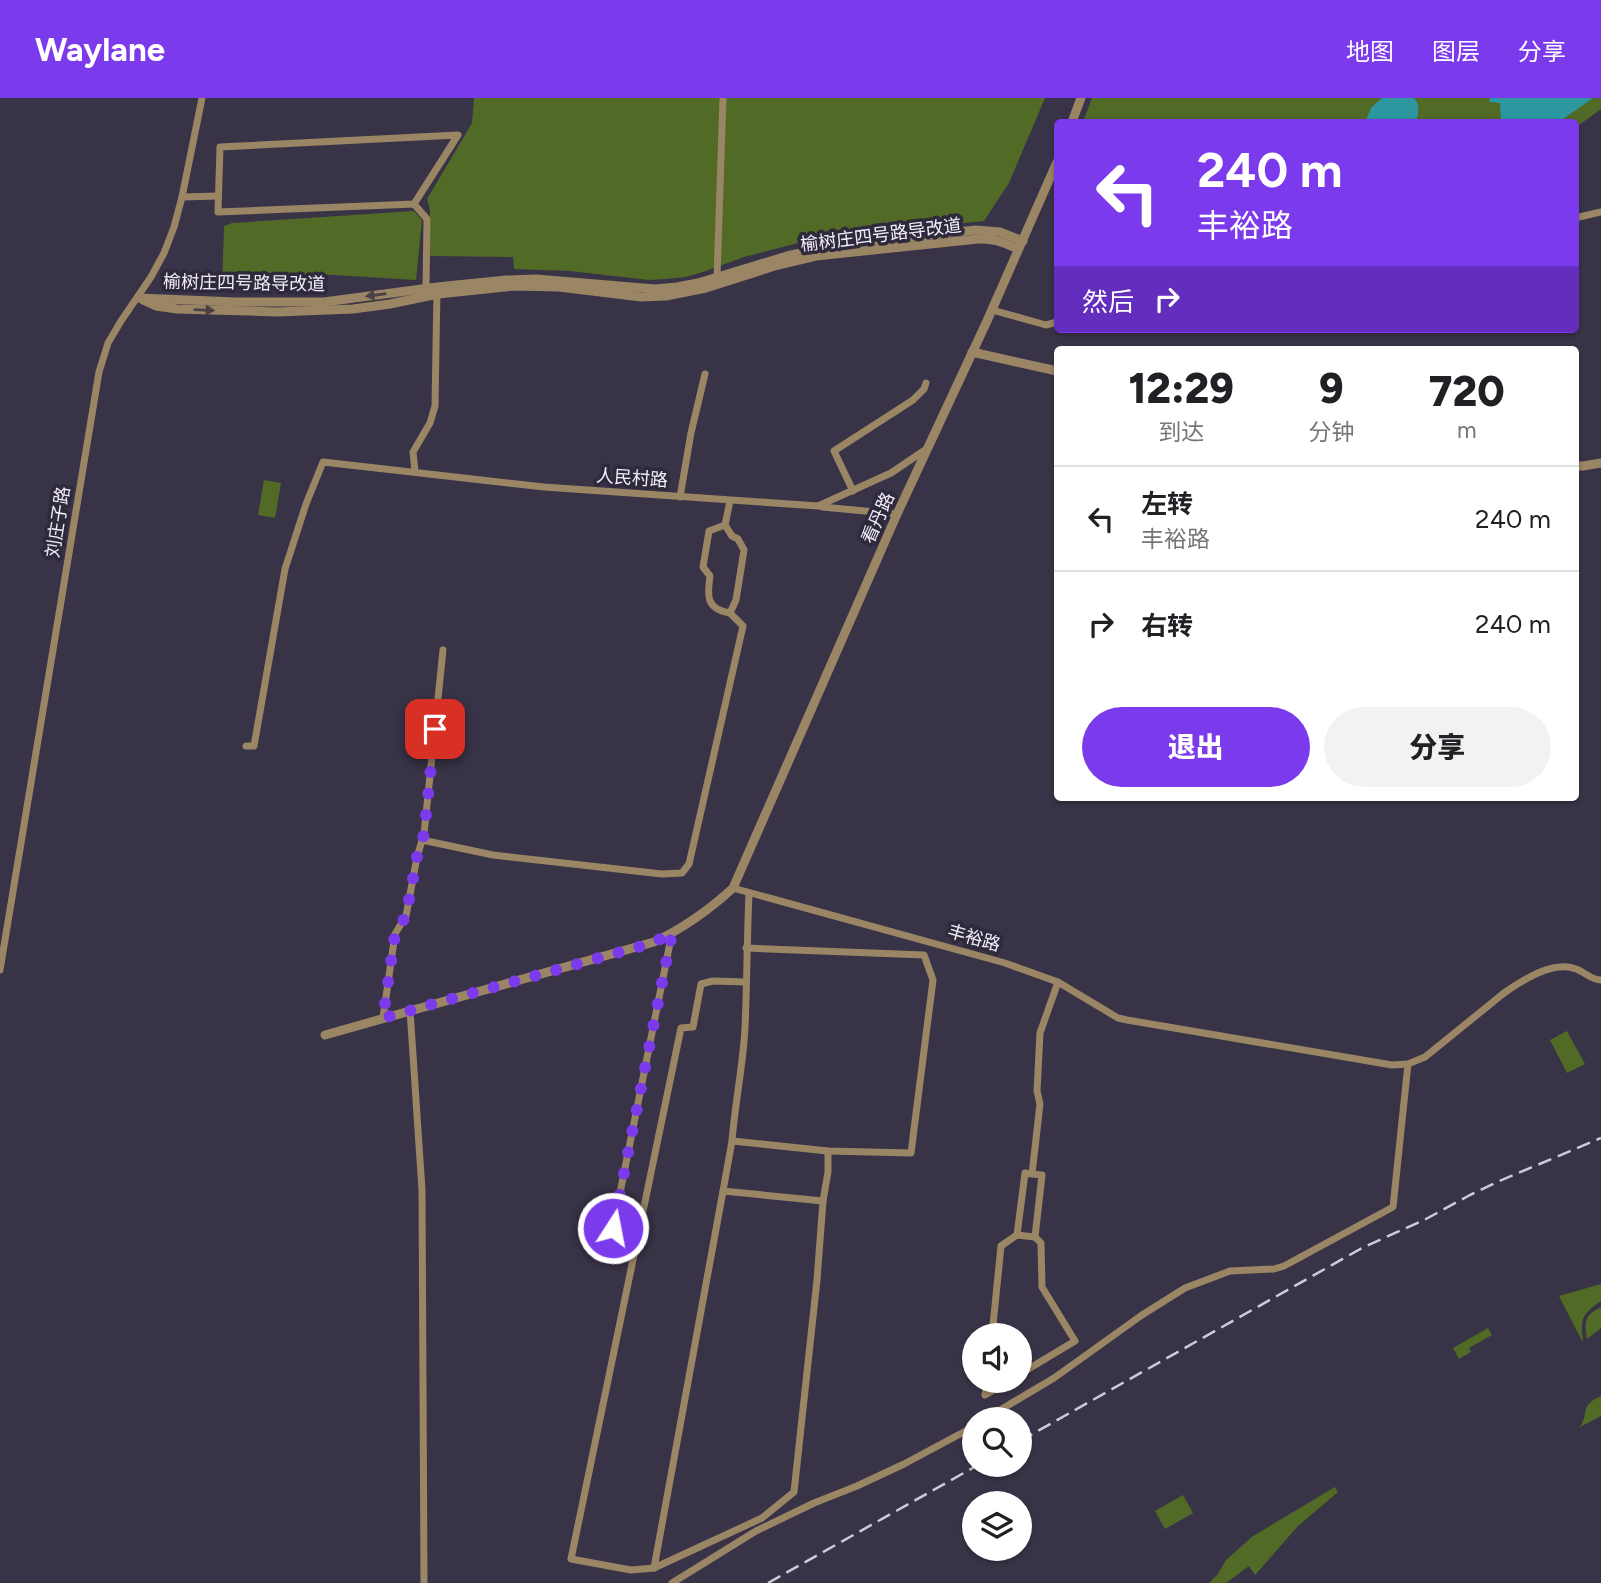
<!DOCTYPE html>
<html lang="zh">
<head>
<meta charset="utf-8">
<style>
	:root { --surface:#fff; --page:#f2f2f2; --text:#202124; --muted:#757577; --line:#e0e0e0; --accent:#7c3aed }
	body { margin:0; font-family:Figtree,"Noto Sans SC",sans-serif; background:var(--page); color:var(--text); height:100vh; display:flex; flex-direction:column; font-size:26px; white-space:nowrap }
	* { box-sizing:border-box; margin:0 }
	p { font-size:23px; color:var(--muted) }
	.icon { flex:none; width:38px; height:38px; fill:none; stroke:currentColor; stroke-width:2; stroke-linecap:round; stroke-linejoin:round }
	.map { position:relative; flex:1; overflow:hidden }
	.details { position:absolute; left:1054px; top:248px; width:525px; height:455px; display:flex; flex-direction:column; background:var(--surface); border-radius:7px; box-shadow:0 2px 5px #0004 }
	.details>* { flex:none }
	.banner { position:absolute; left:1054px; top:21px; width:525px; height:214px; border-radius:7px; box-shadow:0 2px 5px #0004; background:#7c3aed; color:#fff; overflow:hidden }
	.fabs { position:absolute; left:962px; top:1225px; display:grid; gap:14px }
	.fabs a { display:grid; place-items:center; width:70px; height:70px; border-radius:50%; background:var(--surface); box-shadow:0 2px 5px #0004; font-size:35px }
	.pin { position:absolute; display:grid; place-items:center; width:60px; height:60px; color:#fff; margin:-30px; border-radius:14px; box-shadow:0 4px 10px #0006 }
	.me { position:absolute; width:77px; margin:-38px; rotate:11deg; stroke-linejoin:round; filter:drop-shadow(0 0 5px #0008) }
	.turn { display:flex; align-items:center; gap:24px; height:147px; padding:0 28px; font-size:32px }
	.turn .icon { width:91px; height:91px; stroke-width:2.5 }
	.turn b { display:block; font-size:49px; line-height:60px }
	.then { display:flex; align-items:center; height:66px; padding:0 28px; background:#0003; gap:14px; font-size:26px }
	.eta { display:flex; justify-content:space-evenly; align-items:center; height:119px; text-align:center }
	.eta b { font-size:42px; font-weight:800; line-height:49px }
	.primary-button { display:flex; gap:14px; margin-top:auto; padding:14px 28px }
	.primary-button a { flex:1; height:80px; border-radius:42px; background:var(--accent); color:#fff; font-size:28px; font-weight:800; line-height:80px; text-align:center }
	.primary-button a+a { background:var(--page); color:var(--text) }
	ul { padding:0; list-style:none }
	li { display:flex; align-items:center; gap:21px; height:105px; padding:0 28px; border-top:2px solid var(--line) }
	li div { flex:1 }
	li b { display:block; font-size:26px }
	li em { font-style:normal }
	header { display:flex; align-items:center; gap:42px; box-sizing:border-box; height:98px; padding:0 35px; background:var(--accent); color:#fff }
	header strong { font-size:33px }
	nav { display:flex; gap:38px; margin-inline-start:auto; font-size:24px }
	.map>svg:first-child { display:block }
	.green { fill:#516a26 }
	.water { fill:#2d97a0 }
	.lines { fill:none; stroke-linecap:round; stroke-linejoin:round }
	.minor { stroke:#9a8564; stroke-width:7 }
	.tertiary { stroke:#9a8564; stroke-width:9 }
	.rail { stroke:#cfcada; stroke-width:2.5; stroke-dasharray:14 7; stroke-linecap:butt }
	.oneway { fill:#4a4046 }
	.route { stroke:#7c3aed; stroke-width:12; stroke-dasharray:0 21.6 }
	.labels { text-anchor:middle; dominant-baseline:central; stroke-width:7; stroke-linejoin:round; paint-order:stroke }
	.street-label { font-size:18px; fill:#f1edfb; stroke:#2f293c }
</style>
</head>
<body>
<header>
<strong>Waylane</strong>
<nav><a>地图</a><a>图层</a><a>分享</a></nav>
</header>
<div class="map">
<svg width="1601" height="1485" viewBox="0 0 1601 1485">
	<rect width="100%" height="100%" fill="#393347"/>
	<g class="green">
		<polygon points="474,0 1045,0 1009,85 984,123 861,135 802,144 744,159 703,174 686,179 666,181 649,182 570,173 514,171 513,159 430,158 430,112 427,101 472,25"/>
		<polygon points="1092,0 1601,0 1601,11 1575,30 1575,24 1083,24"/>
		<polygon points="414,113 422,122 416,182 318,176 308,188 222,188 224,128 232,125"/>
		<polygon points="264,382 281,385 275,420 258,417"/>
		<polygon points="1567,933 1585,966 1567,975 1550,942"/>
		<path d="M1601,1186V1203C1583,1216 1580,1219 1583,1241L1582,1243L1559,1198Z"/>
		<path d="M1601,1209V1230L1587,1241C1584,1223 1585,1217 1601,1209Z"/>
		<polygon points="1488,1230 1492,1237 1469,1250 1471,1254 1459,1261 1453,1250"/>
		<path d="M1601,1298V1318L1580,1329C1590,1313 1579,1308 1601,1298Z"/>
		<polygon points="1335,1389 1338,1394 1298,1428 1255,1477 1249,1468 1226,1485 1209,1485 1218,1476 1226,1462 1253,1438"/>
		<polygon points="1183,1397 1193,1415 1165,1431 1155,1413"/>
	</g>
	<g class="water">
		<path d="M1382,0H1414C1421,7 1418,16 1416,24H1365L1371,10Z"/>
		<polygon points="1490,0 1593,0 1559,24 1498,24 1501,22 1500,5 1489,4"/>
	</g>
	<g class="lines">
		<g class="minor">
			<polyline points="182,99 218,98"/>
			<polyline points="414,106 458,37 220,49 218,114 414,106 427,121 426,190"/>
			<polyline points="1575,120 1601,114"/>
			<polyline points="717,179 723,0"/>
			<polyline points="992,212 1046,227 1057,224"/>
			<polyline points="415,374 413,354 430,325 435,308 437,191"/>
			<polyline points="853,393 834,353 913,302 924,291 926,285"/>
			<polyline points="680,399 691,335 705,276"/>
			<polyline points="822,409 897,416"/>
			<path d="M725,427L709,433L703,469L710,478C707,498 706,511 730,515"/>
			<polyline points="246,648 254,648 285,471 306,406 323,364 544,389 818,408 891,375 925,352"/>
			<polyline points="422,742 493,757 662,776 682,775 689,766 743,528 730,515 736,502 744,452 738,441 732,438 725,427 730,403"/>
			<path d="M733,790L1005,865L1058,884L1118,920L1127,922L1392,967L1408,966L1425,959L1504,895C1523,882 1553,862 1576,871C1585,874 1591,882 1601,882"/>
			<path d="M746,850L924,857L933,882L911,1055L828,1053L732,1043C735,1005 743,968 745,930C747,885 747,840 749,795"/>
			<polyline points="0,872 99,274 108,245 121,223 151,179 164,155 174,129 182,99 202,0"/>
			<polyline points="410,912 422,1092 424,1485"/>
			<polyline points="383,920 395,836 406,818 417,759 424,736 443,552"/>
			<polyline points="732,1043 723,1093 823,1103"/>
			<polyline points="1032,1076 1042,1077 1035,1139 1017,1137 1025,1075 1032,1076 1040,1006 1037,993 1040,935 1058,884"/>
			<polyline points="723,1093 654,1470 762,1420 794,1394 817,1182 823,1103 828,1074 828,1053"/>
			<polyline points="613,1130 672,835"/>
			<polyline points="992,1237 1001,1148 1017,1137"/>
			<polyline points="1020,1276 1075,1243 1042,1189 1041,1145 1035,1139"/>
			<polyline points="987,1283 985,1297 1010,1283"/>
			<polyline points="985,1321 1054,1280 1142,1217 1185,1190 1230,1173 1274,1171 1284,1168 1393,1109 1408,966"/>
			<polyline points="654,1470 631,1472 571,1461 681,930 693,929 701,886 713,883 746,884"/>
			<polyline points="672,1485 756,1433 814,1405 857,1388 904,1366 975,1328"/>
		</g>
		<g class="tertiary">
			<polyline points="1072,24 1081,0"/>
			<polyline points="138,200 236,204 324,204 437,189 506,182 536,181 655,191 677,189 698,185 787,158 837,147 976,132 1000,134 1023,143"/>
			<path d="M143,202L156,208L177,211L278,214L353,211L390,206L438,196L514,188L559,189L641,199L666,198L706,190L778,167L816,158L978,141C994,140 1004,145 1018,151"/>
			<polyline points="972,254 1057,273"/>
			<polyline points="1575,368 1583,368 1601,365"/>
			<path d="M325,937L654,844C684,830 709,812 733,790L897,416L987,223L1057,64"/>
		</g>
		<g class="rail">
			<polyline points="1020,1343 1362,1150 1426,1121 1470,1097 1497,1084 1601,1040"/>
			<polyline points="768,1485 978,1367"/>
		</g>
	</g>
	<defs><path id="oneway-solid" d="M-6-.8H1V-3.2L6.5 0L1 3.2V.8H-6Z" transform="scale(1.75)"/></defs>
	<g class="oneway">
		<use href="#oneway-solid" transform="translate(376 197) rotate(172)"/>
		<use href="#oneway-solid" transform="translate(204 212) rotate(2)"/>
	</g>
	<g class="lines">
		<polyline class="route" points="435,631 424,736 417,759 406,818 395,836 383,920 635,850 654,844 672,835 613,1130"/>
	</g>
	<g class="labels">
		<g class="street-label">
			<text transform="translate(881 137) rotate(-7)">榆树庄四号路导改道</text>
			<text transform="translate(244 185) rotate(1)">榆树庄四号路导改道</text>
			<text transform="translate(632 380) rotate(4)">人民村路</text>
			<text transform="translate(878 420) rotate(-66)">看丹路</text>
			<text transform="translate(58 424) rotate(-81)">刘庄子路</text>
			<text transform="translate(974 840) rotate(16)">丰裕路</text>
		</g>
	</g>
</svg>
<div class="fabs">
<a><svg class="icon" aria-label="sound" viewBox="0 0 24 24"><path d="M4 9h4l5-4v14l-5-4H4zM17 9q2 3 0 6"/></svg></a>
<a><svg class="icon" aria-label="search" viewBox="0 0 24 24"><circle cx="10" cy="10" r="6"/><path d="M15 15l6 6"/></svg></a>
<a><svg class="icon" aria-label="layers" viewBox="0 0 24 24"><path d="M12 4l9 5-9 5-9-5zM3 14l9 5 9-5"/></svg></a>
</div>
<div class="pin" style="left:435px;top:631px;background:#d93025"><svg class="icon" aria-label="arrive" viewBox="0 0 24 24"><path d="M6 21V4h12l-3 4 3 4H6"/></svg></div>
<svg class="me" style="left:613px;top:1130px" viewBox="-20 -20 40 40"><circle r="17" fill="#7c3aed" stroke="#fff" stroke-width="3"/><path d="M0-11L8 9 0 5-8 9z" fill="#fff"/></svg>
<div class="banner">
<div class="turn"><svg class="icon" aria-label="left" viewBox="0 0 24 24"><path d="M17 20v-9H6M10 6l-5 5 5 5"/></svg><div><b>240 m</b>丰裕路</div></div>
<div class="then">然后<svg class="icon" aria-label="right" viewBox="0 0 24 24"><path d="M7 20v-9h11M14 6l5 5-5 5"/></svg></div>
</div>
<section class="details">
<div class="eta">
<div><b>12:29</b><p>到达</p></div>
<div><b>9</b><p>分钟</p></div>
<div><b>720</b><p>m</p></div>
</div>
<ul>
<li><svg class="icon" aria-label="left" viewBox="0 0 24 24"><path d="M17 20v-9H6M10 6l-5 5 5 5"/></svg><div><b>左转</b><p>丰裕路</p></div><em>240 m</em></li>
<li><svg class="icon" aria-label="right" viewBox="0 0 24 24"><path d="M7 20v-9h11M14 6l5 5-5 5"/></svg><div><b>右转</b></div><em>240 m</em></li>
</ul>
<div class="primary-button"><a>退出</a><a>分享</a></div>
</section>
</div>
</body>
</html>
